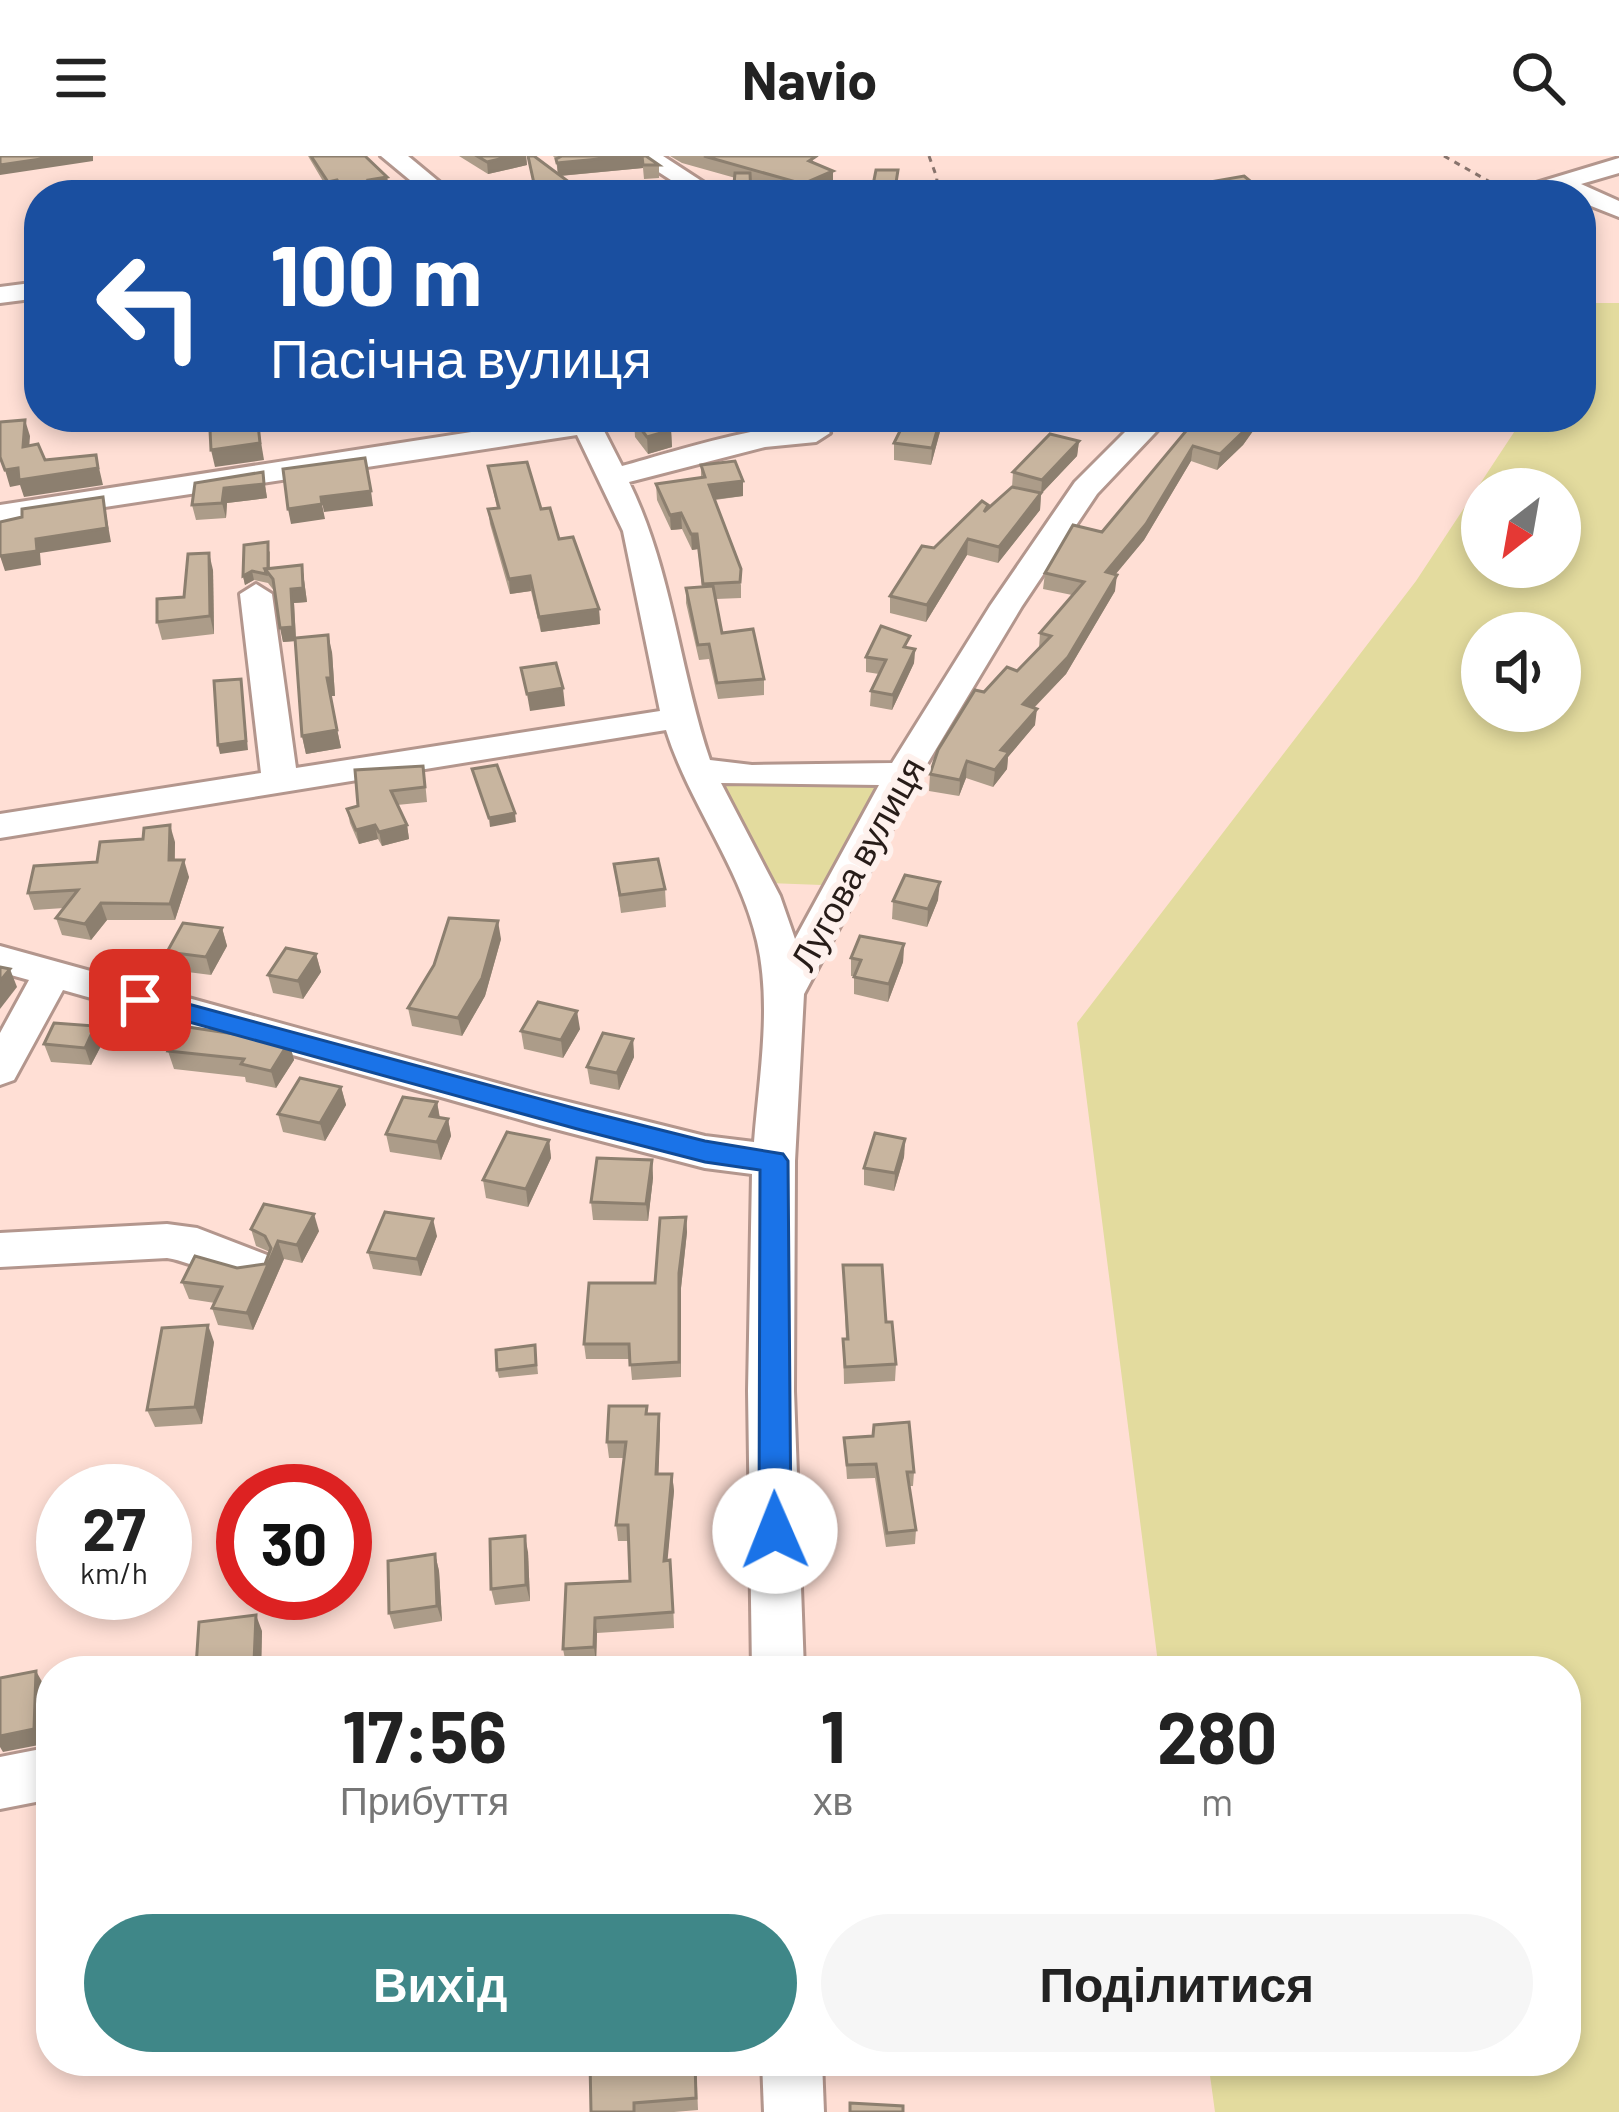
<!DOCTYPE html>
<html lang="uk">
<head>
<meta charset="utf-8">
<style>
	:root { --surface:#fff; --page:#f6f6f6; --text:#222; --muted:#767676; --accent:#3f8788 }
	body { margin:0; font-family:Barlow,sans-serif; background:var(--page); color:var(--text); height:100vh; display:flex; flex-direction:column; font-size:45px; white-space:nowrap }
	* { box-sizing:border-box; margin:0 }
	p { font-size:39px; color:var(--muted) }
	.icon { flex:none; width:66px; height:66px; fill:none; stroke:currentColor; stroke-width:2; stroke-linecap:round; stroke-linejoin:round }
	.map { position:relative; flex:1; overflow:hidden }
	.drawer { position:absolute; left:36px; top:1500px; width:1545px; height:420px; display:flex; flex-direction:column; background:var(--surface); border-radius:48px; box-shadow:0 6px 18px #0003 }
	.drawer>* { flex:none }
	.banner { position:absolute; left:24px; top:24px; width:1572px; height:252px; border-radius:48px; box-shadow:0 6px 18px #0003; background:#1a4fa0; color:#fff; overflow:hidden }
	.needle { width:78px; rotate:211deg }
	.buttons { position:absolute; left:1461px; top:312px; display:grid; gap:24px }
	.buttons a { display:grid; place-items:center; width:120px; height:120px; border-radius:50%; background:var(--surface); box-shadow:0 6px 18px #0003; font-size:60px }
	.speed { position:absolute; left:36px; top:1308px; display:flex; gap:24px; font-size:60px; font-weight:700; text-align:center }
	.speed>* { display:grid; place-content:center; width:156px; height:156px; border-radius:50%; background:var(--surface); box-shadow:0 6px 18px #0003; line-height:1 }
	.speed small { font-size:30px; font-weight:400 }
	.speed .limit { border:18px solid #d22; background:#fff; color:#111 }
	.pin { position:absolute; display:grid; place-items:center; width:102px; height:102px; color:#fff; margin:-51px; border-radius:24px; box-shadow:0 6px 18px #0006 }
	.me { position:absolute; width:132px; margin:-66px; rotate:359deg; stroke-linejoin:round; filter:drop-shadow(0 0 9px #0008) }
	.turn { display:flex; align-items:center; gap:42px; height:252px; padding:0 48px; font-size:54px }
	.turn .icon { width:156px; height:156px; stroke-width:2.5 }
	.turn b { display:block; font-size:84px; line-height:102px }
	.eta { display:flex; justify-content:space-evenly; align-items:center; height:204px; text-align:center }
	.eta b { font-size:72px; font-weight:700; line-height:84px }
	.button { display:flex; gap:24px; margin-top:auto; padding:24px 48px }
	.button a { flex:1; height:138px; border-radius:72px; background:var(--accent); color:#fff; font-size:48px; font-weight:700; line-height:138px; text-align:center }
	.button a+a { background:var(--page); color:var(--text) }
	header { display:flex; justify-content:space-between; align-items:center; height:156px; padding:0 48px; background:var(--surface); font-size:54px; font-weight:700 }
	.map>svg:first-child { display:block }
	.green { fill:#e3db9e; fill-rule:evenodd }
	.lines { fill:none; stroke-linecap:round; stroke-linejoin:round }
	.minor-casing { stroke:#b3968d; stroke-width:6 }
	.path { stroke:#88746d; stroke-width:3; stroke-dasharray:6 6; stroke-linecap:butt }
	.minor { fill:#fff; fill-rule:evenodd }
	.wall { fill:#ac9c89 }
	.shaded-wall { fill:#8c7f6f }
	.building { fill:#c8b59f; stroke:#8c7f6f; stroke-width:3 }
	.route { fill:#1a73e8; stroke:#114b97; stroke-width:3 }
	.labels { text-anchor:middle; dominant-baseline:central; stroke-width:12; stroke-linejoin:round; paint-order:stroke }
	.street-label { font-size:36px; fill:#271c18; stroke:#fef1ed }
</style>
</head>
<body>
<header><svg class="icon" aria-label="menu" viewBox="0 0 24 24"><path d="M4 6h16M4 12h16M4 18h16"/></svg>Navio<svg class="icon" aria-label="search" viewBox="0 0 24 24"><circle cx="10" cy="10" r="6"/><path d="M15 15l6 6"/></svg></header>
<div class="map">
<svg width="1619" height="1956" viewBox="0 0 1619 1956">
	<rect width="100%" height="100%" fill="#ffdfd5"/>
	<g class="green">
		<path d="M1581,147H1619V1956H1215L1208,1905H1566V1515H1159L1077,867L1416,425L1524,261H1581ZM1560,333V411H1482V333ZM1560,477V555H1482V477Z"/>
		<polygon points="717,626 884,627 822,729 768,727"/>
	</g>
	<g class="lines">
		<defs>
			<g id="minor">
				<polygon points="381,0 408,0 455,39 428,39"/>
				<polygon points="634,0 663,0 723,39 694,39"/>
				<polygon points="1619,2 1619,17 1581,28 1619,45 1619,61 1581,46 1581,39 1510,39 1513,34"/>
				<polygon points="39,126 39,142 0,147 0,131"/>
				<path d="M569,261H597L622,310C658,301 806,251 830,277L816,286L765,291L629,326C672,414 679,512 710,604L752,609L892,607L990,450L1075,326L1140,261H1170L1097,338L1022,450L921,618L804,838L795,1005L794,1235L804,1515H752L748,1235L752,1018L705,1012L540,969L63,834L14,924L0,929V877L29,824L0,816V790L540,939L705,980L754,986C759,921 772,850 757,785C740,711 689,647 666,574L0,682V658L261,617L240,438L256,428L272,438L296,612L660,555L623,375L577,279L0,367V349ZM721,627L879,629L795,783L780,740Z"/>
				<path d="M167,1068L197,1072L267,1099L273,1111L267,1123C236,1134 200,1107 167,1102L0,1111V1077Z"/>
				<polygon points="51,1591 51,1643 0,1653 0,1601"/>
				<polygon points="762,1905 822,1905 824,1956 764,1956"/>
			</g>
		</defs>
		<use href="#minor" class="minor-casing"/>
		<g class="path">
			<polyline points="929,0 937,22 935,39"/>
			<polyline points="1444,0 1499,31"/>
		</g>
		<use href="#minor" class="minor"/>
	</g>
	<g class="wall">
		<polygon points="308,0 365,0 387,21 389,32 380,34 386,39 341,39 339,36 330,37"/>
		<polygon points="459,0 526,0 527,9 488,18"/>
		<polygon points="528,0 558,18 556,4 553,0 642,0 643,10 642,0 659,9 659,22 644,23 643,12 560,20 573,29 574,39 535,39"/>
		<polygon points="670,0 810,0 815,8 833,15 833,29 808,39 796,39 682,7"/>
		<polygon points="636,261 664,261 665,266 671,274 672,291 648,298 635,281 634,264 637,263"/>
		<polygon points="944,261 931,309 894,304 894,287"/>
		<polygon points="1194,261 1263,261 1243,289 1217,314 1191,305 1144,384 1115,419 1115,435 1066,518 1034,552 1035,569 1008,601 1007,613 993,631 966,622 959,640 929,635 930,618 984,536 1017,515 1039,492 1040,477 1072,439 1043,433 1045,417 1102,376 1187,274 1188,268"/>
		<polygon points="1079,285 1077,300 1041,338 1040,354 998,407 967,399 926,466 890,457 890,440 934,392 988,349 988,353 1012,331 1013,316"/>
		<polygon points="701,309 743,340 715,344 741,429 741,442 716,443 722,477 764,523 764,539 718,543 709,503 699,504 686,447 686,432 702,431 698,393 692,394 682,373 671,374 657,344 656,328 701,322"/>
		<polygon points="488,310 541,353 599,453 600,468 541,476 531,435 510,438 490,368 488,353 497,352"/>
		<polygon points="263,316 267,342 227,347 226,362 196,364 192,349"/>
		<polygon points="270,395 270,413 302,409 307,446 294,447 296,482 332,496 335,540 330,540 341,592 306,598 302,580 295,485 283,486 275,436 268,427 254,424 245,429 243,420"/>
		<polygon points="213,414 214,478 162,484 157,466"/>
		<polygon points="915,493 914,507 892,554 870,550 871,535 879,518 866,516 866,501"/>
		<polygon points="355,614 425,625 427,646 397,649 407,669 409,683 382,690 378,683 359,688 350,667 347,653 358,650"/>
		<polygon points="175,686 175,704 189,721 175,764 107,764 91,784 62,779 56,762 64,752 34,754 28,737 97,706"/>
		<polygon points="614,708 665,733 666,751 621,757"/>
		<polygon points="938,744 927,771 892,763 893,745"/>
		<polygon points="222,772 227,790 211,819 172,814 167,796"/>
		<polygon points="501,783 485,840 462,880 412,870 408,852"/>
		<polygon points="904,788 903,806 888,846 854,838 854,820 851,820 851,802"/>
		<polygon points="316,798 321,816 303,843 273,837 268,819"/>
		<polygon points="580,873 563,902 524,893 521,875"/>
		<polygon points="633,883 634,901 619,934 590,928 587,911"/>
		<polygon points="289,886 294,904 276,932 246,926 245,921 174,913 168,895"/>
		<polygon points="44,888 102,888 91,909 51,906"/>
		<polygon points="341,931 346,949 325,985 283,976 278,958"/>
		<polygon points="437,946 440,962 448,963 451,980 441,1004 390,996 386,978"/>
		<polygon points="905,983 904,1001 894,1035 864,1029 864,1012"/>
		<polygon points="549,984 551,1002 528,1051 486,1042 483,1024"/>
		<polygon points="652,1004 653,1022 648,1065 593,1064 591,1046"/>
		<polygon points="686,1061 687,1076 681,1132 681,1221 632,1224 630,1203 586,1203 584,1188 655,1127"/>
		<polygon points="251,1073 319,1075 302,1107 284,1103 253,1174 218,1169 212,1152 215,1147 189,1143 182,1126 237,1112 265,1108 270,1096 256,1090"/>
		<polygon points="437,1080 421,1120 373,1113 368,1096"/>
		<polygon points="843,1109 886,1166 896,1208 895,1225 844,1228 843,1183 846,1183"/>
		<polygon points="214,1186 202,1268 155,1271 147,1254"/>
		<polygon points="536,1197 538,1218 499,1222 497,1214"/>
		<polygon points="648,1258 659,1258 660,1275 658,1318 672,1318 674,1335 667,1404 672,1420 674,1472 597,1477 596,1507 566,1508 563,1493 630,1425 629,1385 618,1385 616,1369 624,1302 609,1302 607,1286"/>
		<polygon points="844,1282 914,1316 913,1330 909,1330 916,1374 915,1388 886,1391 875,1322 847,1323"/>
		<polygon points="528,1396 530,1445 495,1449 491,1433"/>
		<polygon points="435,1398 439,1415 442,1465 394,1473 389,1457"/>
		<polygon points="262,1475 261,1515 198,1515 196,1511"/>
		<polygon points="590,1905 696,1905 698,1954 674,1956 591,1956"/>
	</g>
	<g class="shaded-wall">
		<polygon points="61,0 93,0 93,5 0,19 0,9"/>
		<polygon points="512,0 526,0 527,9 488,18 487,6"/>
		<polygon points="630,0 642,0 643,12 558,20 557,7"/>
		<polygon points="833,15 833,29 808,39 803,39 803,28"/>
		<polygon points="387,21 389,32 371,35 369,24"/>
		<polygon points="337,24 339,36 330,37 328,26"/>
		<polygon points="941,261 944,261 931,309 932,292"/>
		<polygon points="1255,261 1263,261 1243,289 1217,314 1220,298"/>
		<polygon points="25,264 30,280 28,308 23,291"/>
		<polygon points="258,268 264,304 215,311 211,294"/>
		<polygon points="671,274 672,291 648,298 647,281"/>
		<polygon points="1079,285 1077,300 1041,338 1040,354 998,407 999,391 1041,338 1042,324"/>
		<polygon points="1193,290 1191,305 1144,384 1104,432 1106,416"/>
		<polygon points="96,299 103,329 24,341 20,329 10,331 5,314"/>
		<polygon points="263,316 267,342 227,347 226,362 222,347 224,332"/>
		<polygon points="743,325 743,340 710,344 709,329"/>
		<polygon points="371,335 373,350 324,356 321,341"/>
		<polygon points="103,341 111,386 40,397 41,409 5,415 0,400 36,383"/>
		<polygon points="322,348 325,363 291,368 288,353"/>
		<polygon points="681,357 682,373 671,374 670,359"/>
		<polygon points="691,378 697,378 698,393 692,394"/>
		<polygon points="968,383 967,399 926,466 927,449"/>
		<polygon points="209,397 213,414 214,478 210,460"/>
		<polygon points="302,409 307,446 294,447 296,485 283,486 280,472 291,433"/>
		<polygon points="252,415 254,424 245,429 243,420"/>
		<polygon points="1117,419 1115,435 1066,518 1022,564 1023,548"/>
		<polygon points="530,420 531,435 510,438 509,423"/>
		<polygon points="599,453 600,468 541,476 539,461"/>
		<polygon points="328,479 332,496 335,540 330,540 341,592 306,598 302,580 327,522"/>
		<polygon points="915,493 914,507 892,554 893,539"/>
		<polygon points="241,523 248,594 220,598 218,589"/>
		<polygon points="563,532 565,550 530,555 527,538"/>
		<polygon points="1037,553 1035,569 1008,601 1007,613 993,631 995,614 1001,594"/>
		<polygon points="967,605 966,622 959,640 960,624"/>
		<polygon points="515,657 516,666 490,671 489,662"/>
		<polygon points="170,669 175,686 174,720 169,704"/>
		<polygon points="375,669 378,683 359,688 356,674"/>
		<polygon points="407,669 409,683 382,690 379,676"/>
		<polygon points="184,704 189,721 175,764 170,748"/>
		<polygon points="940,726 938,744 927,771 928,753"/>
		<polygon points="101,747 107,764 91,784 85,768"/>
		<polygon points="498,765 501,783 485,840 462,880 458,862"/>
		<polygon points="222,772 227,790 211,819 206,801"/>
		<polygon points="904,788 903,806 888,846 889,828"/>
		<polygon points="316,798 321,816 303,843 298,825"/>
		<polygon points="10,813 17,831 0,853 0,825"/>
		<polygon points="577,855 580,873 563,902 561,884"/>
		<polygon points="95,870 102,888 91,909 85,892"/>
		<polygon points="633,883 634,901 619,934 617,917"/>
		<polygon points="289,886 294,904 276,932 271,915"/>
		<polygon points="341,931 346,949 325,985 320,967"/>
		<polygon points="437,946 440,964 430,960"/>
		<polygon points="448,963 451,980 441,1004 437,986"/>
		<polygon points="905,983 904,1001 894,1035 895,1017"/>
		<polygon points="549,984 551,1002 528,1051 526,1033"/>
		<polygon points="652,1004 653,1022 648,1065 646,1048"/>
		<polygon points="314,1058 319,1075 302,1107 297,1089"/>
		<polygon points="686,1061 687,1076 681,1132 681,1221 679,1117"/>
		<polygon points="433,1063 437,1080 421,1120 417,1103"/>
		<polygon points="278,1085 284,1103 253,1174 247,1157"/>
		<polygon points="208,1169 214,1186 202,1268 195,1251"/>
		<polygon points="659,1258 660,1275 658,1334 656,1318"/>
		<polygon points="672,1318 674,1335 666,1421 664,1405"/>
		<polygon points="525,1380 528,1396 530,1445 526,1429"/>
		<polygon points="435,1398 439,1415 442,1465 437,1450"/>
		<polygon points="256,1459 262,1475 261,1515 258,1515 254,1506"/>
		<polygon points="595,1462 597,1477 596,1507 594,1491"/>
		<polygon points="36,1515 45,1531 44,1588 3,1596 0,1591 0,1576"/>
	</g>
	<g class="building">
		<polygon points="0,0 61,0 0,9"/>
		<polygon points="311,0 365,0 387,21 369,24 386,39 347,39 337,24 328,26"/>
		<polygon points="477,0 512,0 487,6"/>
		<polygon points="528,0 534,0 573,29 535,32"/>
		<polygon points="562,0 630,0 557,7 556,3"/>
		<polygon points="642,0 646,0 659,9 643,9"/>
		<polygon points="704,0 810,0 815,1 809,5 833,15 803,28"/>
		<polygon points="876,14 898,14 894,39 871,39"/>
		<polygon points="735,17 750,17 751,39 733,39"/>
		<polygon points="1244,20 1267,39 1115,39 1125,26 1170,33"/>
		<polygon points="647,261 660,261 671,274 647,281 634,264"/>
		<polygon points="907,261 941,261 932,292 894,287"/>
		<polygon points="1194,261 1255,261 1246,273 1220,298 1193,290 1146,368 1106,416 1117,419 1068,501 1023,548 1037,553 1001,594 1009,596 995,614 967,605 960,624 930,618 938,594 975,534 984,536 1007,511 1017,515 1051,480 1040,477 1084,426 1045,417 1073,369 1102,376 1191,269 1188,268"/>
		<polygon points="25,264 23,291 38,288 45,304 96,299 98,312 19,324 18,312 5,314 0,301 0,266"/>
		<polygon points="258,268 260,287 211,294 210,274"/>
		<polygon points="1050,278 1079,285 1042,324 1013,316"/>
		<polygon points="365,302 371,335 321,341 322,348 288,353 283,313"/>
		<polygon points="735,305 743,325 709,329 741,413 740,426 703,428 697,378 691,378 681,357 670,359 656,328 705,321 701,309"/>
		<polygon points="527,306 541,353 550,352 559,383 573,381 599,453 539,461 530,420 509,423 488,353 499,352 488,310"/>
		<polygon points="263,316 264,328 224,332 222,347 192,349 195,327"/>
		<polygon points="1012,331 1041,337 999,391 968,383 927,449 890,440 922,390 934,392 982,345 988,349 984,356"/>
		<polygon points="103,341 107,372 36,383 37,395 0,400 0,366 22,361 22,353"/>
		<polygon points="268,386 268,413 265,413 266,418 252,415 243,420 244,389"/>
		<polygon points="209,397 210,460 157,466 157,443 184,441 188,398"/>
		<polygon points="302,409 303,432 291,433 293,471 280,472 273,423 265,413"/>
		<polygon points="713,430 722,477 753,473 764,523 717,527 709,488 698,489 686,432"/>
		<polygon points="881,470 910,480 904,491 915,493 893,539 871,535 886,504 866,501"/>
		<polygon points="328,479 331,522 327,522 337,574 302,580 295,482"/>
		<polygon points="556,507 563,532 527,538 521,512"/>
		<polygon points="241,523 246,585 218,589 214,525"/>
		<polygon points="497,609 515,657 489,662 472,613"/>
		<polygon points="423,610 425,631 391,635 407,669 379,676 375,669 356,674 347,653 358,650 355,614"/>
		<polygon points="170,669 169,704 184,704 170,748 101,747 85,768 56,762 78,734 28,737 34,710 97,706 100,686 143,683 144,672"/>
		<polygon points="658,703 665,733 620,739 614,708"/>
		<polygon points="905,719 940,726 928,753 893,745"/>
		<polygon points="449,762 498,765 482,822 458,862 408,852 434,809"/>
		<polygon points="183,767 222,772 206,801 167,796"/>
		<polygon points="860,780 904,788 889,828 854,821 861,804 851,802"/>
		<polygon points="286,792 316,798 298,825 268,819"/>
		<polygon points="0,811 10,813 0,825"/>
		<polygon points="538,846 577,855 561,884 521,875"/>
		<polygon points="54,867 95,870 85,892 44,888"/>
		<polygon points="181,870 289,886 271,915 241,908 244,903 168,895"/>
		<polygon points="603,877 633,883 617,917 587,911"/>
		<polygon points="300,922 341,931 320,967 278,958"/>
		<polygon points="403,941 437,946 430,960 448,963 437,986 386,978"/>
		<polygon points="507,976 549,984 526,1033 483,1024"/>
		<polygon points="875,977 905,983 895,1017 864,1012"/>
		<polygon points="597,1002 652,1004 646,1048 591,1046"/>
		<polygon points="264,1048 314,1058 297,1089 278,1085 247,1157 212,1152 222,1131 182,1126 195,1100 237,1112 265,1108 271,1092 265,1080 251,1073"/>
		<polygon points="385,1056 433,1063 417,1103 368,1096"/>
		<polygon points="686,1061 679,1117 679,1206 630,1209 629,1188 584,1188 589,1127 655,1127 660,1062"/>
		<polygon points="843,1109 882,1109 886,1166 892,1166 896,1208 845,1211 843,1183 848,1183"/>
		<polygon points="208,1169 195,1251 147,1254 162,1172"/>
		<polygon points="535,1189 536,1209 497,1214 496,1194"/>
		<polygon points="609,1250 647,1250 646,1258 659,1258 656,1318 672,1318 664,1405 670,1404 673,1456 595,1462 594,1491 563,1493 566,1428 630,1425 628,1369 616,1369 626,1286 607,1286"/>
		<polygon points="909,1266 914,1316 907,1316 916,1374 887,1377 876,1308 847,1309 844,1282 873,1280 874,1269"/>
		<polygon points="525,1380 526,1429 491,1433 490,1383"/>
		<polygon points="435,1398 437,1450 389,1457 388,1405"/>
		<polygon points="256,1459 254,1506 196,1511 199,1466"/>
		<polygon points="36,1515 34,1573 0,1580 0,1522"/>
		<polygon points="51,1684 51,1711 45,1711"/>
		<polygon points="590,1905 695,1905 696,1942 634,1947 634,1956 591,1956"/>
		<polygon points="850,1947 903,1950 903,1956 850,1956"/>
	</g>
	<polygon class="route" points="140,835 581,954 705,985 783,998 788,1005 791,1375 786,1385 775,1389 763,1385 759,1375 760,1014 705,1006 581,974 131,850 127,844"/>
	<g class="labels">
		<g class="street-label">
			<text transform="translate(856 707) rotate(-61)">Лугова вулиця</text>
		</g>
	</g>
</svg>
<div class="buttons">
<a><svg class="needle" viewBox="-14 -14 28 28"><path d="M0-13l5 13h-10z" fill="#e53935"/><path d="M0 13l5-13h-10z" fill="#767676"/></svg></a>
<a><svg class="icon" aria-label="sound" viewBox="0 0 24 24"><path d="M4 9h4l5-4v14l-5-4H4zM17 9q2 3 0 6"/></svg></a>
</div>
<div class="speed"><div>27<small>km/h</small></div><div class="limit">30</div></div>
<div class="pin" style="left:140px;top:844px;background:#d93025"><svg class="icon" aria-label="arrive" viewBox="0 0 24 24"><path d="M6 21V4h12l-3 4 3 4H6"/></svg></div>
<svg class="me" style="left:775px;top:1375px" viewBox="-20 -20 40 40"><circle r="19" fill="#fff"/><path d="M0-13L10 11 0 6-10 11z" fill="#1a73e8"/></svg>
<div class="banner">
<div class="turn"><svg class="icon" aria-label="left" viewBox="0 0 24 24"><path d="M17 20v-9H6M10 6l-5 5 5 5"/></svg><div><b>100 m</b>Пасічна вулиця</div></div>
</div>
<section class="drawer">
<div class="eta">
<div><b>17:56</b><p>Прибуття</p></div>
<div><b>1</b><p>хв</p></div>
<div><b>280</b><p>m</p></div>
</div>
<div class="button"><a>Вихід</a><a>Поділитися</a></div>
</section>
</div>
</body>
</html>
